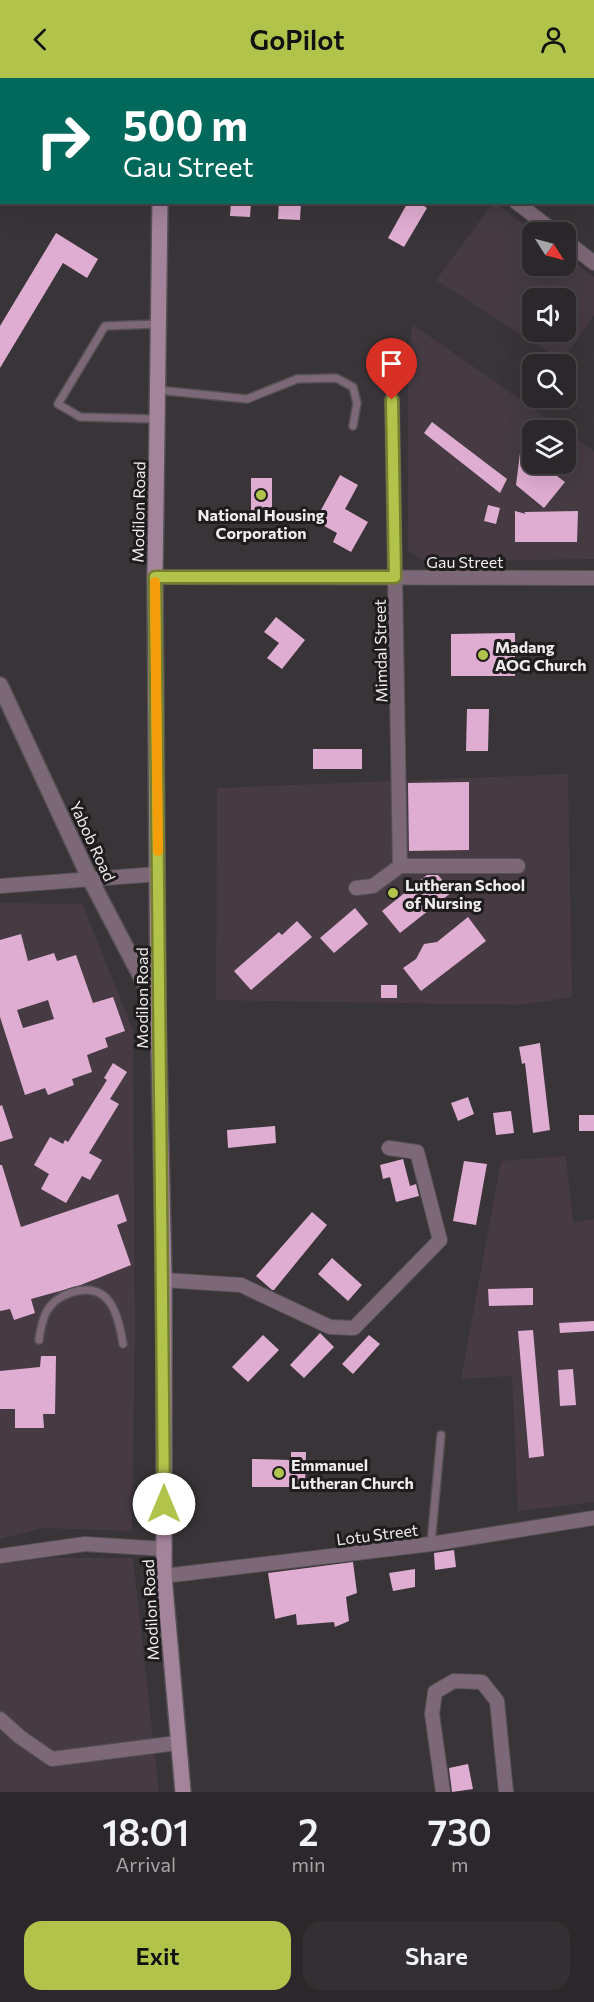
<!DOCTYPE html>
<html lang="en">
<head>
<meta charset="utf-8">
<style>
	:root { --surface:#2b272a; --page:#332f32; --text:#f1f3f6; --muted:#a6a5a8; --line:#474447; --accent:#b2c34c }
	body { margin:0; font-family:Commissioner,sans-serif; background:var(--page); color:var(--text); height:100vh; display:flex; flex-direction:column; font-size:22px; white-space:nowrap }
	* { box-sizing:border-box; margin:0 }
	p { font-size:20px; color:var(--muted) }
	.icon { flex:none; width:33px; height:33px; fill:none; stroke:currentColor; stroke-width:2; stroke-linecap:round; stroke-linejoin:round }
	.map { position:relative; height:1714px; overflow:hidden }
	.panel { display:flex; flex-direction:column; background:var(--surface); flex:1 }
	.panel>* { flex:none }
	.hud { position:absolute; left:0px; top:0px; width:594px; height:126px; box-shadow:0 6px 24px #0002,0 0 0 2px var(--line); background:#00695c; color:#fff; overflow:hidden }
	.needle { width:39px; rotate:126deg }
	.tools { position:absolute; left:522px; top:144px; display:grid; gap:12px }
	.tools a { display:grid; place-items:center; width:54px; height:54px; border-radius:12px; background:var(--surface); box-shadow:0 6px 24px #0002,0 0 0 2px var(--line); font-size:30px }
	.pin { position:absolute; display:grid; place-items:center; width:51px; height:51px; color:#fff; margin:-62px -26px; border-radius:50% 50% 50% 0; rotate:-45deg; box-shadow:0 0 6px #0007 }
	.pin .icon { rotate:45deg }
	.me { position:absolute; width:66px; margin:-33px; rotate:0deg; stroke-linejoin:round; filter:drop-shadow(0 0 4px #0008) }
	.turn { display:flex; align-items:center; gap:21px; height:126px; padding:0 24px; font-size:27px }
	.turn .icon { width:78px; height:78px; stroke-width:2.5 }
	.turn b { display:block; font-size:42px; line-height:51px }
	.eta { display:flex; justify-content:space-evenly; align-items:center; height:102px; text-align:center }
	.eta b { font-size:36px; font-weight:600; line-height:42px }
	.button { display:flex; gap:12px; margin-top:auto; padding:12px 24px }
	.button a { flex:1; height:69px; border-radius:18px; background:var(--accent); color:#111; font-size:24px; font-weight:600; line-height:69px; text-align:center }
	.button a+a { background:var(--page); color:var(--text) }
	header { display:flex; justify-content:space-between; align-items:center; height:78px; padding:0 24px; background:var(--accent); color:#111; font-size:27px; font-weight:600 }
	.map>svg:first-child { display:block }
	.built { fill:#463b43; fill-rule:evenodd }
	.building { fill:#dfadd1; fill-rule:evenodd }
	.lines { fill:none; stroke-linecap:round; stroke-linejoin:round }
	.service-casing { stroke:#565155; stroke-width:10 }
	.minor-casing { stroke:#565155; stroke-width:16 }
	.tertiary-casing { stroke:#565155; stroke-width:18 }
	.secondary-casing { stroke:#565155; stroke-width:18 }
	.service { stroke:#7d6877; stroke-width:7 }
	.minor { stroke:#7d6877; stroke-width:14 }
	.tertiary { stroke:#7d6877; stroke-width:15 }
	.secondary { stroke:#a4849b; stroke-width:15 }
	.route-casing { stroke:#747f31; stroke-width:15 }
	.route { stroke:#b2c34c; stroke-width:10 }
	.slow { stroke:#f59e0b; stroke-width:10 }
	.poi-dot { fill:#b2c34c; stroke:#1f1c1e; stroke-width:2 }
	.labels { text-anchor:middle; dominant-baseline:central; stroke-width:6; stroke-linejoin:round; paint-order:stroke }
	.street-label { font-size:16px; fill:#efecee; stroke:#1f1c1e }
	.poi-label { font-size:16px; font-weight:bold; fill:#efecee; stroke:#1f1c1e; text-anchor:start }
</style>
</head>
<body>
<header><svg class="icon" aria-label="back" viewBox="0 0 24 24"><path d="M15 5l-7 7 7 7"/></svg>GoPilot<svg class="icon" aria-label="person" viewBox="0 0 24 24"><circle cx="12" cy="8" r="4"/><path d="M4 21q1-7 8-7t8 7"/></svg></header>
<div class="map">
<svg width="594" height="1714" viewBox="0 0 594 1714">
	<rect width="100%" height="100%" fill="#393438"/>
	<g class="built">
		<path d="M494,124L534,154L532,188H566V178L594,199V237L562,283L436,202ZM566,220V254H532V220Z"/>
		<polygon points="412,246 564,352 532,352 532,386 566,386 566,354 594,373 594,481 425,484 408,473 408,300"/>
		<polygon points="568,696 572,919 520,927 216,922 217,710"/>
		<polygon points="0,825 82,826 133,952 135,1256 132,1453 42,1450 0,1461"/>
		<polygon points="566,1078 573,1145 594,1141 594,1424 518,1433 512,1298 461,1301 501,1083"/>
		<polygon points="48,1480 133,1480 159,1714 0,1714 0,1486"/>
	</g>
	<g class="building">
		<polygon points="231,124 251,124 250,139 230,138"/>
		<polygon points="279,124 301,124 300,142 278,141"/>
		<polygon points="408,124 418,124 427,130 404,169 388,160"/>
		<polygon points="56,155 98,181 87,200 63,185 0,290 0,248"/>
		<polygon points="432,344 507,401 500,415 424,355"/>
		<polygon points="520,375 529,377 528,386 541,386 565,404 544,430 516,407"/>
		<polygon points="340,397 358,407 345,431 368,444 351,474 333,464 337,455 315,443"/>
		<rect x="251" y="400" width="21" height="34"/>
		<polygon points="488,427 500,430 496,446 484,443"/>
		<polygon points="515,433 526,436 524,434 578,433 577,464 515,464"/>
		<polygon points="276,539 305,562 282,591 267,580 279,565 264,554"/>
		<polygon points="515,555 515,598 451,598 451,556"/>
		<polygon points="467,631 489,631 488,673 466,673"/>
		<rect x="313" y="671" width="49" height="20"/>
		<polygon points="469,704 469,772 409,773 408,705"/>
		<polygon points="427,797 438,797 452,814 400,855 382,833"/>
		<polygon points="355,830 368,846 334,875 320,860"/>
		<polygon points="468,839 486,863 421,913 403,890 416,881 424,866 437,864"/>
		<polygon points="297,843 312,859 251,912 234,893 279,854 282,857"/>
		<path d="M21,856L28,883L54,875L57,883L76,877L93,925L113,919L125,953L105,960L108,969L87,977L92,994L72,1001L74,1007L48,1017L45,1010L25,1017L0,939V862ZM48,922L54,941L23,950L17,932Z"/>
		<rect x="381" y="907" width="16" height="13"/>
		<polygon points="540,965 550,1052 533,1055 525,985 522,986 519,969"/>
		<polygon points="113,985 127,994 110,1021 119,1026 89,1075 102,1082 90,1102 82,1098 66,1125 41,1111 49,1096 34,1087 50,1059 63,1066 65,1062 68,1064 107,1002 104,1000"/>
		<polygon points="468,1019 474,1036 458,1043 451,1025"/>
		<polygon points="2,1027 13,1060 0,1064 0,1028"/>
		<polygon points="511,1033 514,1055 496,1057 493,1035"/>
		<rect x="579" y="1037" width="15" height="16"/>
		<polygon points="275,1048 276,1065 228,1070 227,1052"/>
		<polygon points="403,1081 410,1108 416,1106 419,1118 396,1124 390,1099 383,1101 380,1087"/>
		<polygon points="464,1083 487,1086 476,1147 453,1143"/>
		<polygon points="0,1087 2,1087 21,1149 118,1116 127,1143 117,1147 131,1187 78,1208 31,1221 35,1235 14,1242 10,1231 0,1233"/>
		<polygon points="312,1134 327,1147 274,1212 272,1212 256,1198"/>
		<polygon points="332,1180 362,1207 348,1223 318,1196"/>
		<polygon points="533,1210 533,1227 489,1228 488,1211"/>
		<polygon points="594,1243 594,1253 560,1255 559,1245"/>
		<polygon points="533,1252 544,1378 529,1380 518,1253"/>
		<polygon points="320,1255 334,1269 304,1300 290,1287"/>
		<polygon points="263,1257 279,1272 248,1304 232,1289"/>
		<polygon points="369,1257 380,1266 353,1296 342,1286"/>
		<polygon points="41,1278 56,1278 55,1336 43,1336 44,1350 15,1350 15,1331 0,1331 0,1293 40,1289"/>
		<polygon points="573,1291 576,1327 560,1328 558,1292"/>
		<polygon points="291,1374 306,1374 305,1409 252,1409 252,1381 291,1382"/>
		<polygon points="454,1472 456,1489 435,1492 434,1475"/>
		<polygon points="353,1484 357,1515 346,1519 349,1543 335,1549 334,1544 297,1547 296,1536 275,1541 268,1495"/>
		<polygon points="415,1491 415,1509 393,1513 389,1495"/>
		<polygon points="468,1686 473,1711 452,1714 449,1690"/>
	</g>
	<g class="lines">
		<defs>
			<g id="service">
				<polyline points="6,2 6,0"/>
				<polyline points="0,10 2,8"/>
				<polyline points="157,312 247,321 297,301 336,300 353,309 357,325 353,348"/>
				<polyline points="157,341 80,339 58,326 105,248 158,246"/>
				<path d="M39,1262C42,1239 47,1223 70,1215C109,1202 118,1234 123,1266"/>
				<polyline points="431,1466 441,1357"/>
			</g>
			<g id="minor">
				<polyline points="577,2 578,0"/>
				<polyline points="516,124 555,154"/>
				<polyline points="566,163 594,185"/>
				<polyline points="392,322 400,788"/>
				<polyline points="155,499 594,500"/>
				<polyline points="0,808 158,796"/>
				<polyline points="356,810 373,808 400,788 518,788"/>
				<polyline points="164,1202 241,1207 330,1249 354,1250 440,1162 417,1074 389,1070"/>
				<polyline points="0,1478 85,1466 165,1471"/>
				<polyline points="164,1498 431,1466 594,1440"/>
				<polyline points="0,1641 20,1659 52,1681 177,1665"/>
				<polyline points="443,1714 432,1636 435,1614 454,1603 482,1604 497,1623 506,1714"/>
			</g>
			<polyline id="tertiary" points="0,607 90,801 158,931"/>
			<g id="secondary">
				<polyline points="168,2 168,0"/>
				<polyline points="160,124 155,499 158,931 164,1202 164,1498 183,1714"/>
			</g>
		</defs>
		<use href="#service" class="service-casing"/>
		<use href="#minor" class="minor-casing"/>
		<use href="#tertiary" class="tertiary-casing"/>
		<use href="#secondary" class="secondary-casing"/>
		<use href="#service" class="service"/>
		<use href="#minor" class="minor"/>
		<use href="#tertiary" class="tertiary"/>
		<use href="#secondary" class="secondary"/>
	</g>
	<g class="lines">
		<defs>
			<path id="route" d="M164,1426C162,1117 157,808 155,499H395L392,322"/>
		</defs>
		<use href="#route" class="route-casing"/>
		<use href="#route" class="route"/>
		<polyline class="slow" points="155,504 158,773"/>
	</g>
	<g class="poi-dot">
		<circle cx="261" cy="417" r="6"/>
		<circle cx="483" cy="577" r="6"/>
		<circle cx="393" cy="815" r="6"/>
		<circle cx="279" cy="1395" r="6"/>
	</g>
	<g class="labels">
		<g class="street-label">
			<text transform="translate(138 434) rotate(-89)">Modilon Road</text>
			<text x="465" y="483">Gau Street</text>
			<text transform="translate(380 573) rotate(-91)">Mimdal Street</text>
			<text transform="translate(93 763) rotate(65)">Yabob Road</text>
			<text transform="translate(141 920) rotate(-90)">Modilon Road</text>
			<text transform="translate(377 1456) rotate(-7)">Lotu Street</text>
			<text transform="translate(150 1532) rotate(-93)">Modilon Road</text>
		</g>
		<g class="poi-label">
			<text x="261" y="436" text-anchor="middle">National Housing<tspan x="261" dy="18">Corporation</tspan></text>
			<text x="495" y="568">Madang<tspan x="495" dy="18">AOG Church</tspan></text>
			<text x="405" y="806">Lutheran School<tspan x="405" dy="18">of Nursing</tspan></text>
			<text x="291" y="1386">Emmanuel<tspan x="291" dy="18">Lutheran Church</tspan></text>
		</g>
	</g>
</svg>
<div class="tools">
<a><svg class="needle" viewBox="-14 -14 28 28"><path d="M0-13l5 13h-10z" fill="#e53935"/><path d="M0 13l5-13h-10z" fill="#a6a5a8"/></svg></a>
<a><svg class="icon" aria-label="sound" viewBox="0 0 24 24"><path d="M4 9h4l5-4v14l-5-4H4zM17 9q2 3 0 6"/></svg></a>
<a><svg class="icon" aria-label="search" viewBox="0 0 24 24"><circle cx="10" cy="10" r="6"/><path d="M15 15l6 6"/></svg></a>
<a><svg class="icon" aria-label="layers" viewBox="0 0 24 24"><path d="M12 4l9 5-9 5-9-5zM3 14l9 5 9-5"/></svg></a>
</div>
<div class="pin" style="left:392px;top:322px;background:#d93025"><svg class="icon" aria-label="arrive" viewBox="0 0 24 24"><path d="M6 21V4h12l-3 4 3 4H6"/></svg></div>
<svg class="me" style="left:164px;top:1426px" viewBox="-20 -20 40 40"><circle r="19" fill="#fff"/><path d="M0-13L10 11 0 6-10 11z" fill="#b2c34c"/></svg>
<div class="hud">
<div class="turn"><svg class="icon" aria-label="right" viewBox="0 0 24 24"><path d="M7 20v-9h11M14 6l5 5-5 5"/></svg><div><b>500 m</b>Gau Street</div></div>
</div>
</div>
<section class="panel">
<div class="eta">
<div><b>18:01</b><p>Arrival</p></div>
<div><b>2</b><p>min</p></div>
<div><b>730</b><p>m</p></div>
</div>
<div class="button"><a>Exit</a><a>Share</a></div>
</section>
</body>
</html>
